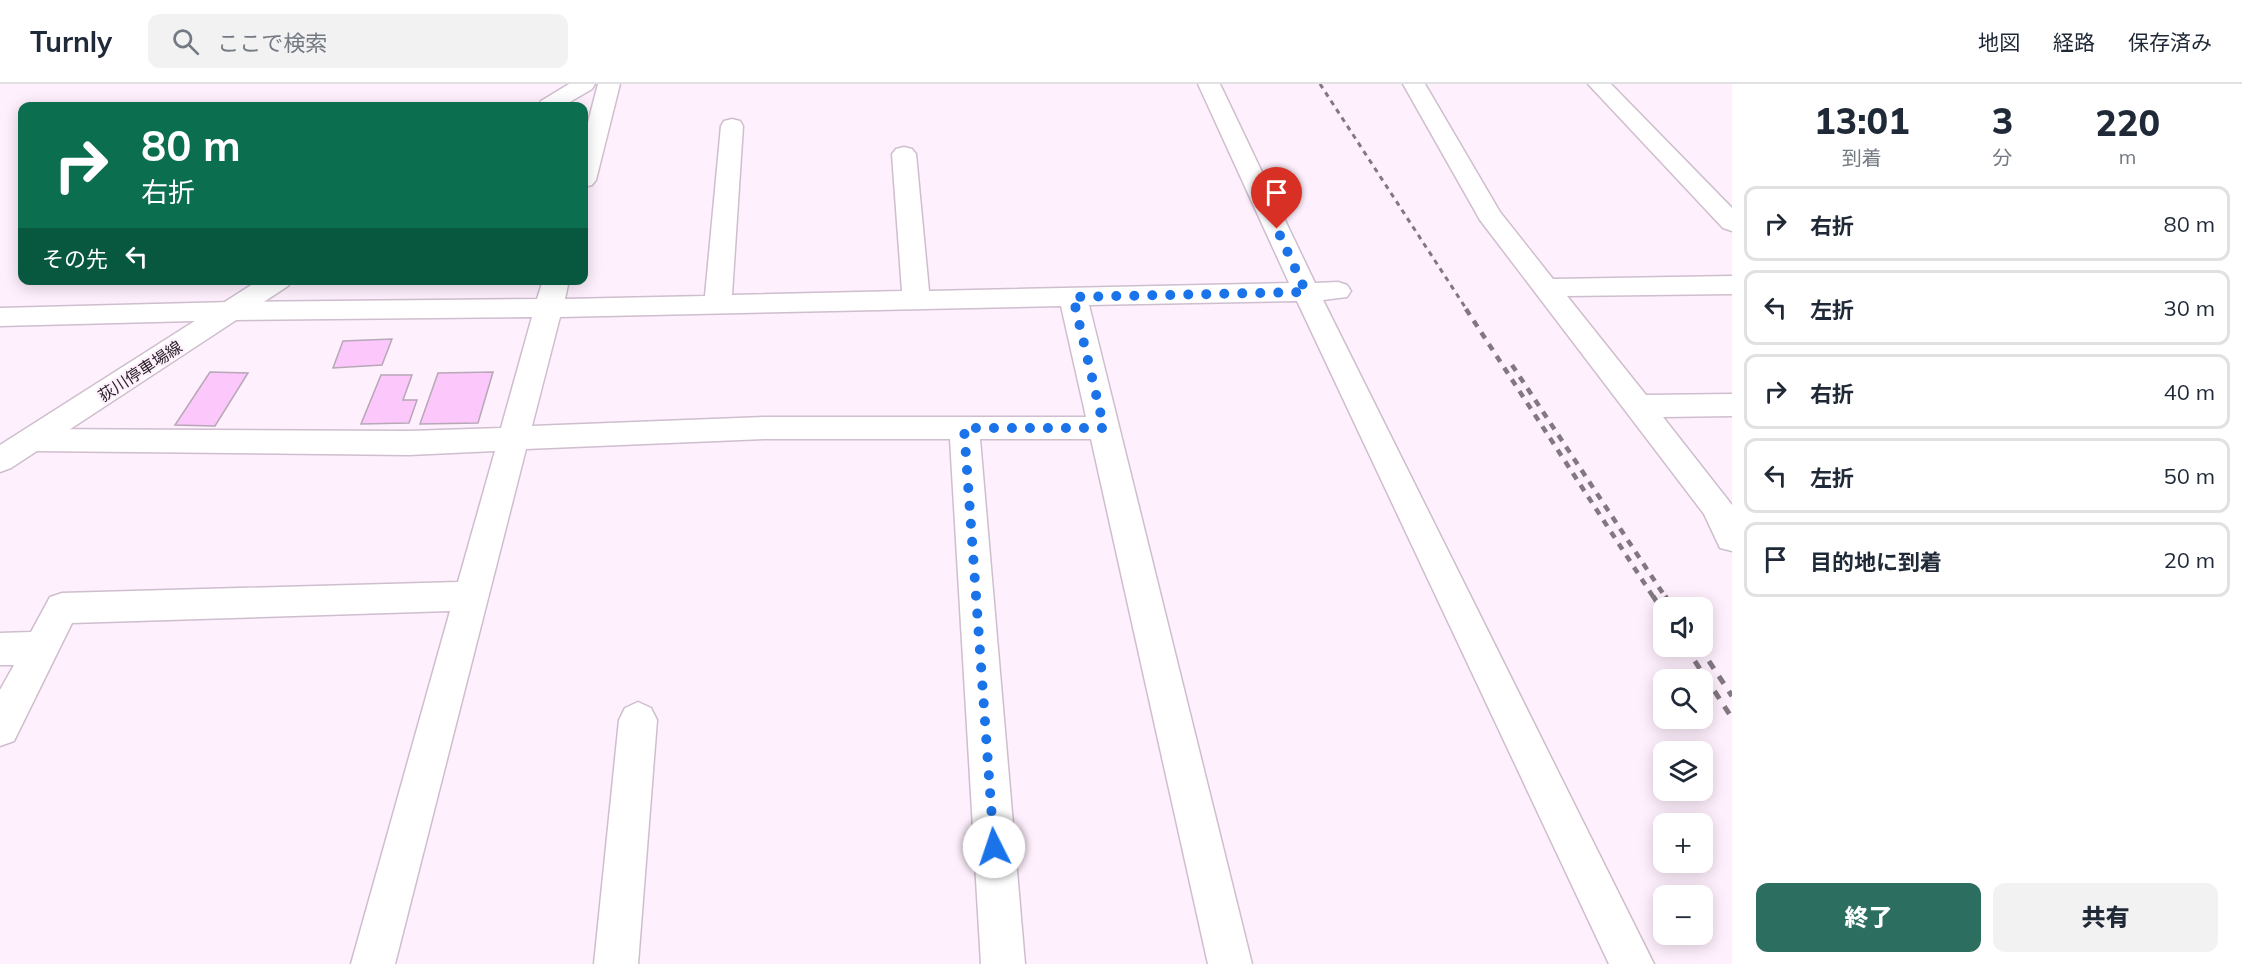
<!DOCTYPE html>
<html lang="ja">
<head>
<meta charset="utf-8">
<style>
	:root { --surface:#fff; --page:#f2f2f3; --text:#1f2937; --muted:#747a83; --line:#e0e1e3; --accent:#2c6f61 }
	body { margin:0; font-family:Mulish,"Noto Sans JP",sans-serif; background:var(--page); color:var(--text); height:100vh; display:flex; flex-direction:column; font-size:22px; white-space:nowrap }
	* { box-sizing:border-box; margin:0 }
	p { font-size:20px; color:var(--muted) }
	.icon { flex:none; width:33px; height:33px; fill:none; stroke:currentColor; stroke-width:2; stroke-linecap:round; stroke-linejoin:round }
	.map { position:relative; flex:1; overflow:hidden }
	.drawer { display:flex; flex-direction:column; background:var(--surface); width:510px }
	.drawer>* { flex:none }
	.top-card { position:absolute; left:18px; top:18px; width:570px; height:183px; border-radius:12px; box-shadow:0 3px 15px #0003; background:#0b6e4f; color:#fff; overflow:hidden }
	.buttons { position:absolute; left:1653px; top:513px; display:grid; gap:12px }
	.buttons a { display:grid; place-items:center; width:60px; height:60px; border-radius:12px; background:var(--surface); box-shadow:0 3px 15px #0003; font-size:30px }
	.pin { position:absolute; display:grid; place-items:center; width:51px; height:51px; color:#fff; margin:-62px -26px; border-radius:50% 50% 50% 0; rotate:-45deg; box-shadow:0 0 6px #0007 }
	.pin .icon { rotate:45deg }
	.me { position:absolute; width:66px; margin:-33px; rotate:356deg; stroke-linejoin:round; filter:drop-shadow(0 0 4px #0008) }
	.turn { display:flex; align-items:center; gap:21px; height:126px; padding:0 24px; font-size:27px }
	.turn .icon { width:78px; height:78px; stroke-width:2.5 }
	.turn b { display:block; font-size:42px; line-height:51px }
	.then { display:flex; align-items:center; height:57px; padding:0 24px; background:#0003; gap:12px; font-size:22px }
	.eta { display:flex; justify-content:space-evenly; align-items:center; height:102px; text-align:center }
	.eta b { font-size:36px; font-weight:800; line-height:42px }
	.action { display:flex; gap:12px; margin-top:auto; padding:12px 24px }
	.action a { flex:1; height:69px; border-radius:12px; background:var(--accent); color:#fff; font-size:24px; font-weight:800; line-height:69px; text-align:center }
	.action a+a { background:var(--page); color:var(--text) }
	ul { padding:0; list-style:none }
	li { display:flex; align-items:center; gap:18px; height:75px; margin:0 12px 9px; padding:0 12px; border:3px solid var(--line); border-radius:12px }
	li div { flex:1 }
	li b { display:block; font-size:22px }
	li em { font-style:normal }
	header { display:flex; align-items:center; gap:36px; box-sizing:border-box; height:84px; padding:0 30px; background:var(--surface); border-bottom:2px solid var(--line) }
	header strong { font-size:28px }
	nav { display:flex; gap:33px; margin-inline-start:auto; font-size:21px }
	.search { width:420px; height:54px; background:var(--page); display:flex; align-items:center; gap:15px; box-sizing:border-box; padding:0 21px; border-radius:12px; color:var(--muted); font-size:22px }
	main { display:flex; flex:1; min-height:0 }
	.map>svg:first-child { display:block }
	.building { fill:#fcc7fb; stroke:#b7a7b7; stroke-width:1.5 }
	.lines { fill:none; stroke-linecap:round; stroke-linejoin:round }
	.street-casing { stroke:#cfbece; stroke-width:3 }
	.secondary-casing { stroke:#cfbece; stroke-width:3 }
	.street { fill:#fff; fill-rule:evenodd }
	.secondary { fill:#fff; fill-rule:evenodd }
	.rail-far2 { stroke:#817881; stroke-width:3; stroke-dasharray:5 5; stroke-linecap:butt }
	.rail-far1 { stroke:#817881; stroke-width:4.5; stroke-dasharray:7 7; stroke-linecap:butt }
	.rail { stroke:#817881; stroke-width:5; stroke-dasharray:9 9; stroke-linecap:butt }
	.route { stroke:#1a73e8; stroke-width:10; stroke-dasharray:0 18 }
	.labels { text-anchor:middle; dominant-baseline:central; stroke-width:4.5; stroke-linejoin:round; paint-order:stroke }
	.street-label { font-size:16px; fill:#2a242a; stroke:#fef0fd }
</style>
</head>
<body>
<header>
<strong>Turnly</strong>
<div class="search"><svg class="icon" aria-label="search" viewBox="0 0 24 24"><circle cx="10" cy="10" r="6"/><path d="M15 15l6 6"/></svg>ここで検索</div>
<nav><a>地図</a><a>経路</a><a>保存済み</a></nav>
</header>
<main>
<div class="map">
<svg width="1732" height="880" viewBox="0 0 1732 880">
	<rect width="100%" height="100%" fill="#fef0fd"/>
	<g class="building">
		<polygon points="392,255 382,281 333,284 343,257"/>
		<polygon points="210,288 248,289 215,342 175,341"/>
		<polygon points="493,288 478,339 420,340 438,289"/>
		<polygon points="381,291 412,291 403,316 417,316 409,339 361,340"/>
	</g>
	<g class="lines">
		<defs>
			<g id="street">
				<polygon points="598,0 620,0 596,96 592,101 584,103 584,54"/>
				<path d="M1198,0H1220L1315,199L1338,198L1347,201L1351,207L1347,213L1323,216L1654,880H1609L1297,217L1089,221L1252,880H1208L1091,355H980L1025,880H981L950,355H764L526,365L395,880H351L450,527L72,539L14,657L0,662V606L14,581H0V549L31,548L50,513L62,509L458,498L495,367L409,371L33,367L22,364L18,356L22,348L33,345L409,347L501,344L532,233L232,236L0,242V224L232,218L537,215L543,196H569L565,215L705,212L721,42L724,37L732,35L740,37L743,42L732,211L902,207L892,70L896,65L904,63L912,65L916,70L929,207L1289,199ZM1061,222L1086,333H764L532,342L560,233Z"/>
				<polygon points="1403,0 1425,0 1500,128 1553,195 1732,192 1732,210 1567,212 1646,311 1732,310 1732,332 1663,333 1732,421 1732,467 1720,464 1704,430 1480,136"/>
				<polygon points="1588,0 1611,0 1732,124 1732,147 1723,144"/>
				<polygon points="638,618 651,624 657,636 638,880 594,880 619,636 625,624"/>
			</g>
			<g id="secondary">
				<polygon points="569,0 595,0 592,5 563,22 538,22 541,17"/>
				<polygon points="259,196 292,196 288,202 11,384 0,388 0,361"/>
			</g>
		</defs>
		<use href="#street" class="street-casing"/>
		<use href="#secondary" class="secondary-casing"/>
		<use href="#street" class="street"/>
		<use href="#secondary" class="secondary"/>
		<polyline class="rail-far2" points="1320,0 1467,226"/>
		<g class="rail-far1">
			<polyline points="1466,225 1654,514"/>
			<polyline points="1512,281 1666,514"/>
		</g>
		<g class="rail">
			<polyline points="1653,512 1664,529"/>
			<polyline points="1665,512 1673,524"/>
			<polyline points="1685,562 1732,634"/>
			<polyline points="1699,562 1732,612"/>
		</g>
	</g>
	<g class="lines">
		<polyline class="route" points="994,763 964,344 1104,344 1073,213 1306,208 1277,145"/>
	</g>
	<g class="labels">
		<g class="street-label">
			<text transform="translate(140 287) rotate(-33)">荻川停車場線</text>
		</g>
	</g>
</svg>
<div class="buttons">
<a><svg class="icon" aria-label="sound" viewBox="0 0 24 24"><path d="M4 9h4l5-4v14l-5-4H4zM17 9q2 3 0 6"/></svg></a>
<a><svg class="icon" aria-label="search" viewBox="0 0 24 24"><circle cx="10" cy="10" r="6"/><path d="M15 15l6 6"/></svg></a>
<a><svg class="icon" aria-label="layers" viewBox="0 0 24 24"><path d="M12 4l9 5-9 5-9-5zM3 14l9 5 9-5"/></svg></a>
<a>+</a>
<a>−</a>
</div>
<div class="pin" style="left:1277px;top:145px;background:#d93025"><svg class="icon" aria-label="arrive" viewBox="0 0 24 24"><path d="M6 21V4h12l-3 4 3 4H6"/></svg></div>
<svg class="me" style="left:994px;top:763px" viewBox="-20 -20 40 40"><circle r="19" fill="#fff"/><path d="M0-13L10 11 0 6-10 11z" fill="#1a73e8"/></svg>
<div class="top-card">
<div class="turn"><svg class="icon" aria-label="right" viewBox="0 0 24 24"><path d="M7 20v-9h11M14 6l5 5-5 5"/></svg><div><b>80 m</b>右折</div></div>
<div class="then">その先<svg class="icon" aria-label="left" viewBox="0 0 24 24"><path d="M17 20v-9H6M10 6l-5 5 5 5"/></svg></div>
</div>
</div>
<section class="drawer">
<div class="eta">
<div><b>13:01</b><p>到着</p></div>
<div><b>3</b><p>分</p></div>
<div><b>220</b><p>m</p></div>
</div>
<ul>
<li><svg class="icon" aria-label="right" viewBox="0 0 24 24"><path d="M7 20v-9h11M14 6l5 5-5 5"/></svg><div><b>右折</b></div><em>80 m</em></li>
<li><svg class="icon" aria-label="left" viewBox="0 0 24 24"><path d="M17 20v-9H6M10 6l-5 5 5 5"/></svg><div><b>左折</b></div><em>30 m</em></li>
<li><svg class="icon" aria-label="right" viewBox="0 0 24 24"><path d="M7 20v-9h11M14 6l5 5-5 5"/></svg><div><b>右折</b></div><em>40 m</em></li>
<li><svg class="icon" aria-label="left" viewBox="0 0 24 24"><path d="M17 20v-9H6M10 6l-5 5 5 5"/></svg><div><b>左折</b></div><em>50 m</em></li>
<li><svg class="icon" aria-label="arrive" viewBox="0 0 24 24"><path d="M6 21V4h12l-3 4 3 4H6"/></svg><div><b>目的地に到着</b></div><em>20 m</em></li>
</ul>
<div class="action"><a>終了</a><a>共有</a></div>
</section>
</main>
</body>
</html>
